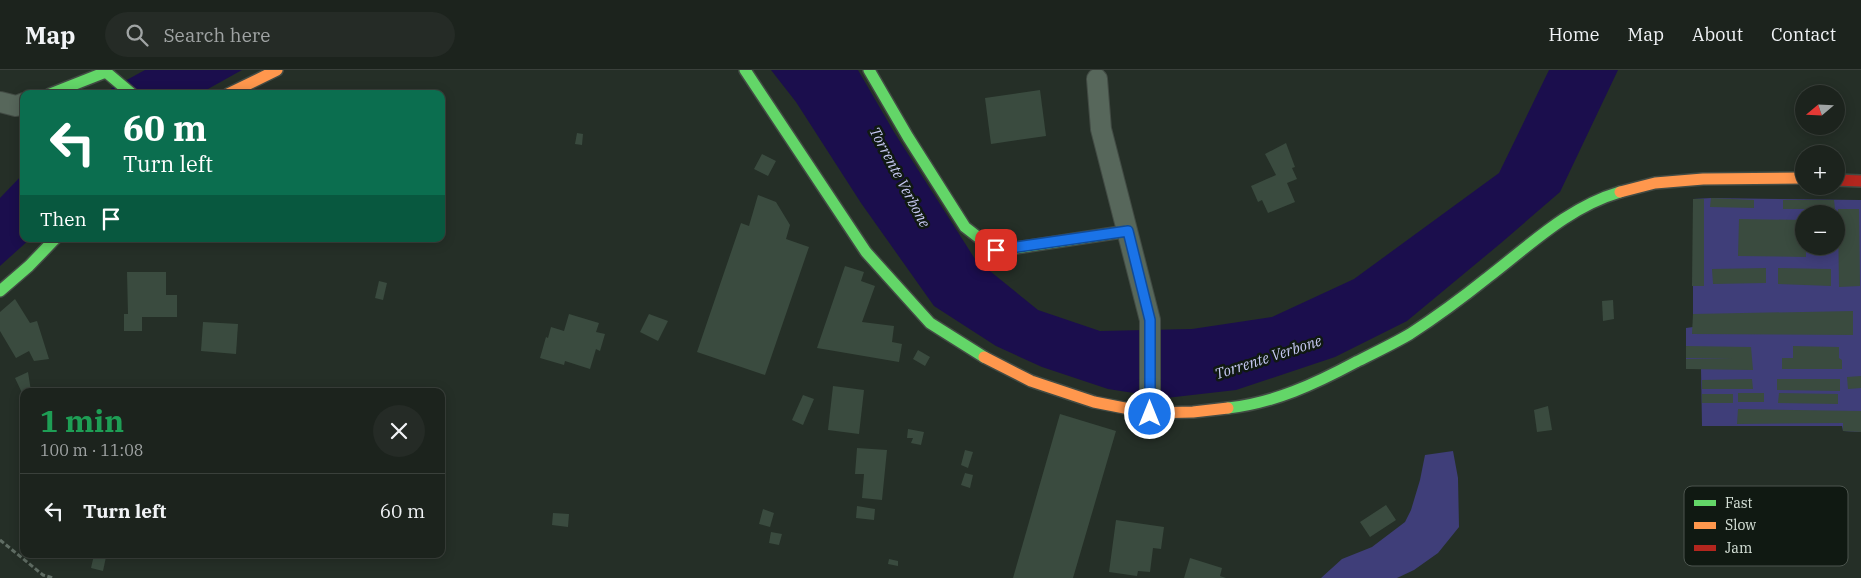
<!DOCTYPE html>
<html lang="en">
<head>
<meta charset="utf-8">
<style>
	:root { --surface:#1c231d; --page:#252b26; --text:#f1f3f6; --muted:#a0a4a4; --line:#3a403b }
	body { margin:0; font-family:"IBM Plex Serif",serif; background:var(--page); color:var(--text); height:100vh; display:flex; flex-direction:column; font-size:19px; white-space:nowrap }
	* { box-sizing:border-box; margin:0 }
	p { font-size:16px; color:var(--muted) }
	.icon { flex:none; width:28px; height:28px; fill:none; stroke:currentColor; stroke-width:2; stroke-linecap:round; stroke-linejoin:round }
	.map { position:relative; flex:1; overflow:hidden }
	.drawer { position:absolute; left:20px; top:318px; width:425px; height:170px; display:flex; flex-direction:column; background:var(--surface); border-radius:10px; box-shadow:0 2px 12px #0003,0 0 0 1px var(--line) }
	.drawer>* { flex:none }
	.top-card { position:absolute; left:20px; top:20px; width:425px; height:152px; border-radius:10px; box-shadow:0 2px 12px #0003,0 0 0 1px var(--line); background:#0b6e4f; color:#fff; overflow:hidden }
	.needle { width:32px; rotate:251deg }
	.controls { position:absolute; left:1795px; top:15px; display:grid; gap:10px }
	.controls a { display:grid; place-items:center; width:50px; height:50px; border-radius:50%; background:var(--surface); box-shadow:0 2px 12px #0003,0 0 0 1px var(--line); font-size:25px }
	.pin { position:absolute; display:grid; place-items:center; width:42px; height:42px; color:#fff; margin:-21px; border-radius:10px; box-shadow:0 2px 8px #0006 }
	.me { position:absolute; width:55px; margin:-28px; rotate:0deg; stroke-linejoin:round; filter:drop-shadow(0 0 4px #0008) }
	.turn { display:flex; align-items:center; gap:18px; height:105px; padding:0 20px; font-size:22px }
	.turn .icon { width:65px; height:65px; stroke-width:2.5 }
	.turn b { display:block; font-size:35px; line-height:42px }
	.then { display:flex; align-items:center; height:48px; padding:0 20px; background:#0003; gap:10px; font-size:19px }
	.round { display:grid; place-items:center; flex:none; width:52px; height:52px; border-radius:26px; background:var(--page) }
	.headline { display:flex; align-items:center; justify-content:space-between; height:85px; padding:0 20px }
	h1 { font-size:30px; font-weight:700; line-height:38px; color:#1e9e55 }
	ul { padding:0; list-style:none }
	li { display:flex; align-items:center; gap:15px; height:75px; padding:0 20px; border-top:1px solid var(--line) }
	li div { flex:1 }
	li b { display:block; font-size:19px }
	li em { font-style:normal }
	header { display:flex; align-items:center; gap:30px; box-sizing:border-box; height:70px; padding:0 25px; background:var(--surface); border-bottom:1px solid var(--line) }
	header strong { font-size:24px }
	nav { display:flex; gap:28px; margin-inline-start:auto; font-size:18px }
	.search { width:350px; height:45px; background:var(--page); display:flex; align-items:center; gap:12px; box-sizing:border-box; padding:0 18px; border-radius:28px; color:var(--muted); font-size:19px }
	.map>svg:first-child { display:block }
	.green { fill:#3f3e79; fill-rule:evenodd }
	.water { fill:#1b0e4d }
	.building { fill:#3a4b3f }
	.lines { fill:none; stroke-linecap:round; stroke-linejoin:round }
	.street-casing { stroke:#424b44; stroke-width:22 }
	.fast-casing { stroke:#424b44; stroke-width:14 }
	.slow-casing { stroke:#424b44; stroke-width:14 }
	.jam-casing { stroke:#424b44; stroke-width:14 }
	.path { stroke:#606d64; stroke-width:3; stroke-dasharray:5 2.5; stroke-linecap:butt }
	.street { stroke:#57675b; stroke-width:20 }
	.fast { stroke:#63d668; stroke-width:11 }
	.slow { stroke:#ff974d; stroke-width:11 }
	.jam { stroke:#b3261e; stroke-width:11 }
	.route-casing { stroke:#114b97; stroke-width:12 }
	.route { stroke:#1a73e8; stroke-width:9 }
	.labels { text-anchor:middle; dominant-baseline:central; stroke-width:5; stroke-linejoin:round; paint-order:stroke }
	.water-label { font-size:15px; font-style:italic; fill:#c5c7f1; stroke:#101912 }
	.key { fill:#101912; stroke:#4c554e; stroke-width:1 }
	.key-label { font-size:14px; fill:#d7e2d9 }
</style>
</head>
<body>
<header>
<strong>Map</strong>
<div class="search"><svg class="icon" aria-label="search" viewBox="0 0 24 24"><circle cx="10" cy="10" r="6"/><path d="M15 15l6 6"/></svg>Search here</div>
<nav><a>Home</a><a>Map</a><a>About</a><a>Contact</a></nav>
</header>
<div class="map">
<svg width="1861" height="508" viewBox="0 0 1861 508">
	<rect width="100%" height="100%" fill="#252f27"/>
	<g class="green">
		<path d="M1711,128L1861,130V362L1843,361L1842,356H1702L1701,299H1686V258L1693,257V129ZM1804,144H1836V176H1804Z"/>
		<polygon points="1453,381 1458,408 1459,457 1438,483 1414,500 1397,508 1321,508 1342,489 1372,477 1405,452 1411,440 1420,410 1425,385"/>
	</g>
	<g class="water">
		<polygon points="145,0 242,0 199,24 101,24"/>
		<polygon points="771,0 858,0 894,62 975,189 1038,240 1100,261 1192,259 1272,247 1354,209 1499,103 1549,0 1618,0 1560,122 1501,173 1407,251 1335,287 1236,320 1166,328 1108,319 1042,297 996,276 934,236 861,133 796,32"/>
		<polygon points="24,103 24,169 30,169 0,196 0,128"/>
	</g>
	<g class="building">
		<polygon points="1040,20 1046,66 991,74 985,28"/>
		<polygon points="577,63 583,64 582,75 575,74"/>
		<polygon points="1286,73 1295,97 1292,98 1297,109 1287,113 1295,132 1268,143 1262,130 1258,132 1251,116 1276,105 1265,84"/>
		<polygon points="762,84 776,91 768,106 754,99"/>
		<polygon points="758,125 776,132 790,155 786,169 809,177 765,305 697,282 741,153 749,156"/>
		<polygon points="1711,128 1754,130 1754,138 1710,137"/>
		<polygon points="1693,129 1704,129 1704,216 1692,216"/>
		<polygon points="1783,130 1834,130 1835,139 1783,139"/>
		<polygon points="1838,139 1859,139 1860,216 1839,217"/>
		<polygon points="1739,149 1804,150 1804,176 1806,176 1806,187 1738,186"/>
		<polygon points="845,196 864,202 861,211 875,216 862,252 894,256 892,272 902,274 899,292 817,278"/>
		<polygon points="1766,198 1766,213 1713,214 1712,199"/>
		<polygon points="1778,198 1831,199 1831,216 1778,214"/>
		<polygon points="127,202 166,202 166,225 177,225 177,247 142,247 142,261 124,261 124,244 128,244"/>
		<polygon points="379,211 387,213 383,230 375,228"/>
		<polygon points="15,229 30,253 37,251 49,289 34,291 29,281 16,288 0,261 0,242"/>
		<polygon points="1613,230 1614,249 1603,251 1602,231"/>
		<polygon points="1853,241 1853,265 1692,264 1693,244"/>
		<polygon points="569,244 599,253 596,262 605,264 600,281 596,279 590,299 565,291 564,295 540,288 546,267 548,268 551,257 564,261"/>
		<polygon points="649,244 668,251 658,271 640,262"/>
		<polygon points="203,252 238,254 236,284 201,281"/>
		<polygon points="1686,276 1751,277 1753,300 1686,299 1686,289 1732,289 1686,288"/>
		<polygon points="1793,276 1839,277 1839,288 1842,290 1842,299 1782,299 1782,288 1793,288"/>
		<polygon points="918,280 930,287 925,296 913,289"/>
		<polygon points="28,302 31,321 24,321 24,327 15,308"/>
		<polygon points="1861,306 1861,318 1848,319 1847,307"/>
		<polygon points="1752,309 1753,319 1702,319 1702,310"/>
		<polygon points="1777,309 1840,309 1840,321 1777,320"/>
		<polygon points="833,316 864,320 859,364 828,360"/>
		<rect x="1738" y="323" width="26" height="9"/>
		<polygon points="1779,323 1838,324 1838,334 1778,333"/>
		<rect x="1702" y="324" width="31" height="9"/>
		<polygon points="803,325 814,329 803,355 792,350"/>
		<polygon points="1548,336 1552,360 1537,362 1534,340"/>
		<polygon points="1738,339 1861,341 1861,362 1843,361 1843,353 1737,354"/>
		<polygon points="1060,344 1116,361 1073,508 1013,508"/>
		<polygon points="908,359 924,362 921,375 911,373 913,368 907,368"/>
		<polygon points="857,378 887,380 882,430 862,428 864,404 855,404"/>
		<polygon points="965,380 973,382 968,398 961,395"/>
		<polygon points="965,403 973,405 970,418 961,415"/>
		<polygon points="1386,435 1396,450 1370,467 1360,452"/>
		<polygon points="857,436 875,439 874,450 856,448"/>
		<polygon points="763,439 774,443 770,457 759,454"/>
		<polygon points="553,443 569,444 568,457 552,455"/>
		<polygon points="1116,450 1164,457 1161,479 1153,478 1150,502 1138,501 1137,506 1109,502"/>
		<polygon points="771,462 782,464 779,475 769,473"/>
		<polygon points="94,485 106,487 103,501 91,498"/>
		<polygon points="1190,488 1222,498 1220,506 1226,508 1184,508"/>
		<polygon points="889,489 898,491 898,496 888,494"/>
	</g>
	<g class="lines">
		<defs>
			<g id="street">
				<polyline points="1097,9 1101,59 1150,250 1150,343"/>
				<polyline points="0,32 16,36 24,33"/>
			</g>
			<g id="fast">
				<polyline points="745,0 866,182 930,253 984,287"/>
				<polyline points="869,0 908,67 965,157 996,181 1128,161"/>
				<polyline points="50,24 106,2 132,24"/>
				<polyline points="0,221 29,196 55,169"/>
				<path d="M1228,338C1274,333 1315,314 1356,292C1374,283 1393,274 1410,264C1436,247 1462,228 1487,208C1529,176 1568,137 1620,122"/>
			</g>
			<g id="slow">
				<polyline points="228,24 277,0"/>
				<polyline points="1620,122 1655,113 1703,109 1804,108"/>
				<polyline points="984,287 1031,311 1094,332 1150,343 1193,342 1228,338"/>
			</g>
			<polyline id="jam" points="1836,110 1861,111"/>
		</defs>
		<use href="#street" class="street-casing"/>
		<use href="#fast" class="fast-casing"/>
		<use href="#slow" class="slow-casing"/>
		<use href="#jam" class="jam-casing"/>
		<polyline class="path" points="0,470 43,505 53,508"/>
		<use href="#street" class="street"/>
		<use href="#fast" class="fast"/>
		<use href="#slow" class="slow"/>
		<use href="#jam" class="jam"/>
	</g>
	<g class="lines">
		<defs>
			<polyline id="route" points="996,180 1128,161 1150,250 1150,344"/>
		</defs>
		<use href="#route" class="route-casing"/>
		<use href="#route" class="route"/>
	</g>
	<g class="labels">
		<g class="water-label">
			<text transform="translate(900 107) rotate(62)">Torrente Verbone</text>
			<text transform="translate(1268 287) rotate(-18)">Torrente Verbone</text>
		</g>
	</g>
	<rect x="1684" y="416" width="164" height="80" rx="8" class="key"/>
	<rect x="1694" y="430" width="22" height="6" fill="#63d668"/>
	<rect x="1694" y="452" width="22" height="7" fill="#ff974d"/>
	<rect x="1694" y="475" width="22" height="6" fill="#b3261e"/>
	<g class="key-label">
		<text x="1725" y="438">Fast</text>
		<text x="1725" y="460">Slow</text>
		<text x="1725" y="483">Jam</text>
	</g>
</svg>
<div class="controls">
<a><svg class="needle" viewBox="-14 -14 28 28"><path d="M0-13l5 13h-10z" fill="#e53935"/><path d="M0 13l5-13h-10z" fill="#a0a4a4"/></svg></a>
<a>+</a>
<a>−</a>
</div>
<div class="pin" style="left:996px;top:180px;background:#d93025"><svg class="icon" aria-label="arrive" viewBox="0 0 24 24"><path d="M6 21V4h12l-3 4 3 4H6"/></svg></div>
<svg class="me" style="left:1150px;top:344px" viewBox="-20 -20 40 40"><circle r="17" fill="#1a73e8" stroke="#fff" stroke-width="3"/><path d="M0-11L8 9 0 5-8 9z" fill="#fff"/></svg>
<div class="top-card">
<div class="turn"><svg class="icon" aria-label="left" viewBox="0 0 24 24"><path d="M17 20v-9H6M10 6l-5 5 5 5"/></svg><div><b>60 m</b>Turn left</div></div>
<div class="then">Then<svg class="icon" aria-label="arrive" viewBox="0 0 24 24"><path d="M6 21V4h12l-3 4 3 4H6"/></svg></div>
</div>
<section class="drawer">
<div class="headline"><div><h1>1 min</h1><p>100 m · 11:08</p></div><a class="round"><svg class="icon" aria-label="close" viewBox="0 0 24 24"><path d="M6 6l12 12M18 6L6 18"/></svg></a></div>
<ul>
<li><svg class="icon" aria-label="left" viewBox="0 0 24 24"><path d="M17 20v-9H6M10 6l-5 5 5 5"/></svg><div><b>Turn left</b></div><em>60 m</em></li>
</ul>
</section>
</div>
</body>
</html>
